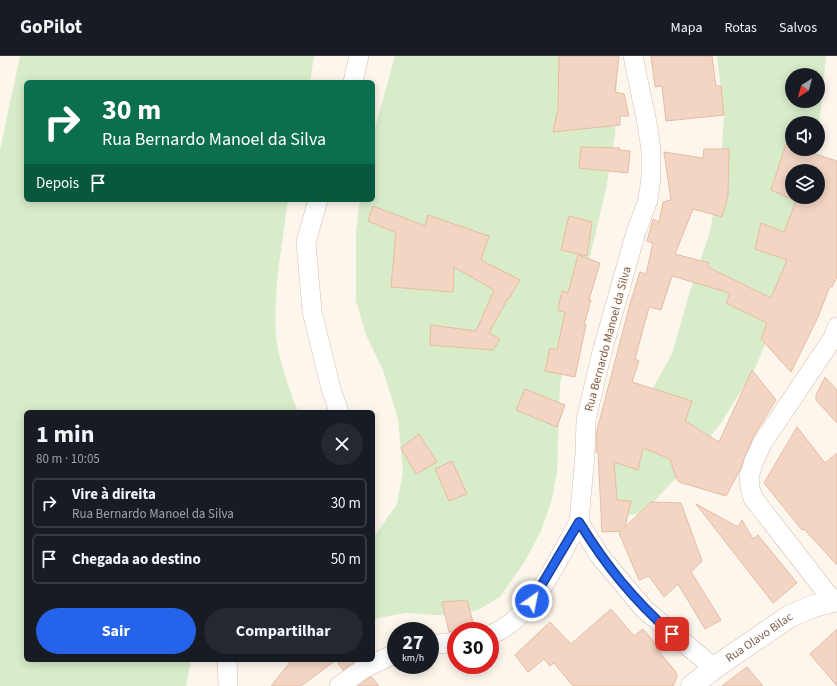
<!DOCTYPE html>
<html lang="pt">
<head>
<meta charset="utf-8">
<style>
	:root { --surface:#171b24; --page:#242831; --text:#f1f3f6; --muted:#9ea1a6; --line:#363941; --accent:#2563eb }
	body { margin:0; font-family:"Source Sans 3",sans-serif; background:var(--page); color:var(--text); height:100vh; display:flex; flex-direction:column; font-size:15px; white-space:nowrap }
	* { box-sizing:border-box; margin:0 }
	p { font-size:13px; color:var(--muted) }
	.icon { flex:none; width:22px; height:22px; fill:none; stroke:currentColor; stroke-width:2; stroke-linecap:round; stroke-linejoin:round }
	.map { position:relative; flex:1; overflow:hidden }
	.sheet { position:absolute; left:24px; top:354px; width:351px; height:252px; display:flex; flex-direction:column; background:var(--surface); border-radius:6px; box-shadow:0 2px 10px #0003 }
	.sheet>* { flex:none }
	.hud { position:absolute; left:24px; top:24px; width:351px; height:122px; border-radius:6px; box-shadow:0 2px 10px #0003; background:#0b6e4f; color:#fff; overflow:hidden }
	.needle { width:26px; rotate:217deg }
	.buttons { position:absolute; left:785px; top:12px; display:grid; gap:8px }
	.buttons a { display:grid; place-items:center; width:40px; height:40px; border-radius:50%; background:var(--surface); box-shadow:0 2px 10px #0003; font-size:20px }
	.speed { position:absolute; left:387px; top:566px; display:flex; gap:8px; font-size:20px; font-weight:700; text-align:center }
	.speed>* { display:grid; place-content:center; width:52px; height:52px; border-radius:50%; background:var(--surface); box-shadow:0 2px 10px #0003; line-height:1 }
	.speed small { font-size:10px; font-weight:400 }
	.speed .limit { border:6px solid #d22; background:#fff; color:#111 }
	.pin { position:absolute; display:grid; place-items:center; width:34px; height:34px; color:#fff; margin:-17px; border-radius:8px; box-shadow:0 2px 6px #0006 }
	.me { position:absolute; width:44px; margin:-22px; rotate:33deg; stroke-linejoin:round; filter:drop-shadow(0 0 3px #0008) }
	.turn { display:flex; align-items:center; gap:14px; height:84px; padding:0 12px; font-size:18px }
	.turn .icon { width:52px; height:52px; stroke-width:2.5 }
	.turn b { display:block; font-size:28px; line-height:34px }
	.then { display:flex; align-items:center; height:38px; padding:0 12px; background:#0003; gap:8px; font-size:15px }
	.round { display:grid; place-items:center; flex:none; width:42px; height:42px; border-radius:21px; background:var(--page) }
	.headline { display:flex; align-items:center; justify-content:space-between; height:68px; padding:0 12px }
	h1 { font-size:24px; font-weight:700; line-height:30px }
	.button { display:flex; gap:8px; margin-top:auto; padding:8px 12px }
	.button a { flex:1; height:46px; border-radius:24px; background:var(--accent); color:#fff; font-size:16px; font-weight:700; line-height:46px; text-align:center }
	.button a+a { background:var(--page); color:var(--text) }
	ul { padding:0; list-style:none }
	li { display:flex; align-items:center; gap:12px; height:50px; margin:0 8px 6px; padding:0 4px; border:2px solid var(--line); border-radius:6px }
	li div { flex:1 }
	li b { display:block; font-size:15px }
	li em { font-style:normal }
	header { display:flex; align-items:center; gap:24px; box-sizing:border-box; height:56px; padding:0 20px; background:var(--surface); border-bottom:1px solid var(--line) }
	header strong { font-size:19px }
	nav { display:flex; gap:22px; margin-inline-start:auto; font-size:14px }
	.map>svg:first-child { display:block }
	.green { fill:#d8ecc9; fill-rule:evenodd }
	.building { fill:#f3d5c3; stroke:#e6bba3; fill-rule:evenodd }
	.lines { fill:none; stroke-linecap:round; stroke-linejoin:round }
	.street-casing { stroke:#d1beb0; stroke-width:20 }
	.secondary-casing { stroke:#d6c0b0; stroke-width:23 }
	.street { stroke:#fff; stroke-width:19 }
	.secondary { stroke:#fff; stroke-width:22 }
	.route-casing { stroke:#184099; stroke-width:10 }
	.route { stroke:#2563eb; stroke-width:7 }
	.labels { text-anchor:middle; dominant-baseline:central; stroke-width:3; stroke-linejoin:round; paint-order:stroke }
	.street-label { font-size:12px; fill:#7a5c4d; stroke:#fffaf3 }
</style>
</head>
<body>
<header>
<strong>GoPilot</strong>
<nav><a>Mapa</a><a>Rotas</a><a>Salvos</a></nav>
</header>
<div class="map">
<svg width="837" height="630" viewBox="0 0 837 630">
	<rect width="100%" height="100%" fill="#fdf6ec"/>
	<g class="green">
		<path d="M20,0H314L310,26H26V144H288C282,189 273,234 276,280C278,303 290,335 298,356H26V604H191L186,630H0V94Z"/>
		<polygon points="395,0 613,0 617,22 615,78 606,133 560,328 557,416 552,443 541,475 525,505 500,541 478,554 452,560 406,557 373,563 373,482 397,448 403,416 398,363 383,314 366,279 356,245 356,175 360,144 373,144 373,79"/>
		<path d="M717,0H826L818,80V67H792V93H816L813,115H792V141H808L780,255L754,314L721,367L684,413L648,452L636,458L625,460L604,425L625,382L672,298L690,235L710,176L721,107L724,59ZM792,19H818V45H792Z"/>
	</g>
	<g class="building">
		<polygon points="559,0 619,0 615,36 624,38 629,60 620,60 620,69 553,76 558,53"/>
		<polygon points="651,0 712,0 716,30 721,30 724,59 666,65 662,30 655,31"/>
		<path d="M786,88L792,90V93H800L837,105V221L832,231L830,230L818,261L791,316L761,283L767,267L726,247L730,237L672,220L661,254L649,251L635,303L639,305L632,326L692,345L685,365L719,386L752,314L776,344L753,381L740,414L726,440L679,426L676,422L670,403L643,392L638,414L614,406L617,444L631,445L625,471L651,446L681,447L702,505L691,516L721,564L705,573L678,528L664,541L649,520L639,524L619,477L621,475L602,476L598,396H596L597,374L630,248L640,216L646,218L653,187L647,185L653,163L659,166L663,146L671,144L664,96L703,102L704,93H729L728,140L722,161L693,153L675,198L709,207L708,211L771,242L787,204L755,193L761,167L784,176L796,145L771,134ZM792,115H818V141H792Z"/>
		<polygon points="581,91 620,92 619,94 630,95 628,117 579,112"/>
		<polygon points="373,150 425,170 428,159 489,180 481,204 520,224 509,243 508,242 489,277 500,283 493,294 430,289 431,269 476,275 494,234 454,211 453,236 391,231 396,177 368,165"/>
		<polygon points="569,160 592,166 587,200 561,194"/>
		<polygon points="578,199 600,207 589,244 591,244 584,269 586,269 575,321 545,315 550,292 557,294 565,256 558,254 562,235 568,237"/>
		<polygon points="825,321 837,334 837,367 816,344 816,339"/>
		<polygon points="525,333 565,349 557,371 516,354"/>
		<polygon points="797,371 825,407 837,397 837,509 804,473 802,474 764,427"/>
		<polygon points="419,378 437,406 416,418 401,392"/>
		<polygon points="452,405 467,438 449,445 435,413"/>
		<polygon points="696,448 738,471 742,464 753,483 758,479 797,527 773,547"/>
		<polygon points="467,544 474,570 449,576 442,546"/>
		<polygon points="611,553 634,580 643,573 657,590 656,592 676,616 677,621 673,630 573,630 554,607 550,610 544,603 528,616 515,599 550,566 571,588"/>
		<polygon points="837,573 837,630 810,598"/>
		<polygon points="292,604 336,604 301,630 271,630"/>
		<polygon points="336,604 357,604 343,614"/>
		<polygon points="747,611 763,630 722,630"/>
		<polygon points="372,621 379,630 358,630 369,622"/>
	</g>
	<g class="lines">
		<defs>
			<g id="street">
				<polyline points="633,0 647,67 651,94 651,121 648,144 636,176 602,296 586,364 585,398 579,466 599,499 644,553 714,612"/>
				<polyline points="353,26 359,0"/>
				<polyline points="318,144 306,186 312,255 331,333 339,356"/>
				<polyline points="833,545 753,442 750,432 749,421 754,405 763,386 833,282 837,271"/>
				<path d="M490,579C533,563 557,504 579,466"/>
				<polyline points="430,589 456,586"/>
				<polyline points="227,604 228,630"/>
				<polyline points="339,630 363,613 396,597"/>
			</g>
			<g id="secondary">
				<path id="s1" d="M692,630L714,612L790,560L814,550L837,544"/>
			</g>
		</defs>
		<use href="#street" class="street-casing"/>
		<use href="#secondary" class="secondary-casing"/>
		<use href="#street" class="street"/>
		<use href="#secondary" class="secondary"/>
	</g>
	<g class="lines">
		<defs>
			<path id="route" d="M532,545L579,466C607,511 632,542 672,578"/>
		</defs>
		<use href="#route" class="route-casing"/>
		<use href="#route" class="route"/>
	</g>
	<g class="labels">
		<g class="street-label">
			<text transform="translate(608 283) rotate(-75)">Rua Bernardo Manoel da Silva</text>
			<text stroke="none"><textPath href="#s1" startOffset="83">Rua Olavo Bilac</textPath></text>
		</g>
	</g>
</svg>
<div class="buttons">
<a><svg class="needle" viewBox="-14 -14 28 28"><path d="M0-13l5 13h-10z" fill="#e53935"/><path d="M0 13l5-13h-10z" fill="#9ea1a6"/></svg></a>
<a><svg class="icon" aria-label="sound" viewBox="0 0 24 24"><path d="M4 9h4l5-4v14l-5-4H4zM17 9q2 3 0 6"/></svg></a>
<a><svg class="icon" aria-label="layers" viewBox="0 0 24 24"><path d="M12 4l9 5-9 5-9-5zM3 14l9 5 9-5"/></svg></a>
</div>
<div class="speed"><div>27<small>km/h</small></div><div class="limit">30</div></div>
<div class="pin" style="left:672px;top:578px;background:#d93025"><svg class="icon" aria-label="arrive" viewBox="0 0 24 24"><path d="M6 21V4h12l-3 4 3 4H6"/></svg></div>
<svg class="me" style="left:532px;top:545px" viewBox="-20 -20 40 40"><circle r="17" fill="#2563eb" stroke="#fff" stroke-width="3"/><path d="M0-11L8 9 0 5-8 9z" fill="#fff"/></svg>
<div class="hud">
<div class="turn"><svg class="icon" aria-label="right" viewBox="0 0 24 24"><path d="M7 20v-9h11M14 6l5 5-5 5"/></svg><div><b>30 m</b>Rua Bernardo Manoel da Silva</div></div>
<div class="then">Depois<svg class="icon" aria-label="arrive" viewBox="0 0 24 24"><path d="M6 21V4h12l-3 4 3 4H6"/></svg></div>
</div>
<section class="sheet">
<div class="headline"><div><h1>1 min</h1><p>80 m · 10:05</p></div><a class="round"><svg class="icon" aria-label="close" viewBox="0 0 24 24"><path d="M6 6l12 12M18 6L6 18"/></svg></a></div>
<ul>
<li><svg class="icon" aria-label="right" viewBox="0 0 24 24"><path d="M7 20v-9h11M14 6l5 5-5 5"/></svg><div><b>Vire à direita</b><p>Rua Bernardo Manoel da Silva</p></div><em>30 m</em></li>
<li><svg class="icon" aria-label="arrive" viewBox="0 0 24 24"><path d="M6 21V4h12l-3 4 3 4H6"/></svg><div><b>Chegada ao destino</b></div><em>50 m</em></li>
</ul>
<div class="button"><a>Sair</a><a>Compartilhar</a></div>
</section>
</div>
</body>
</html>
